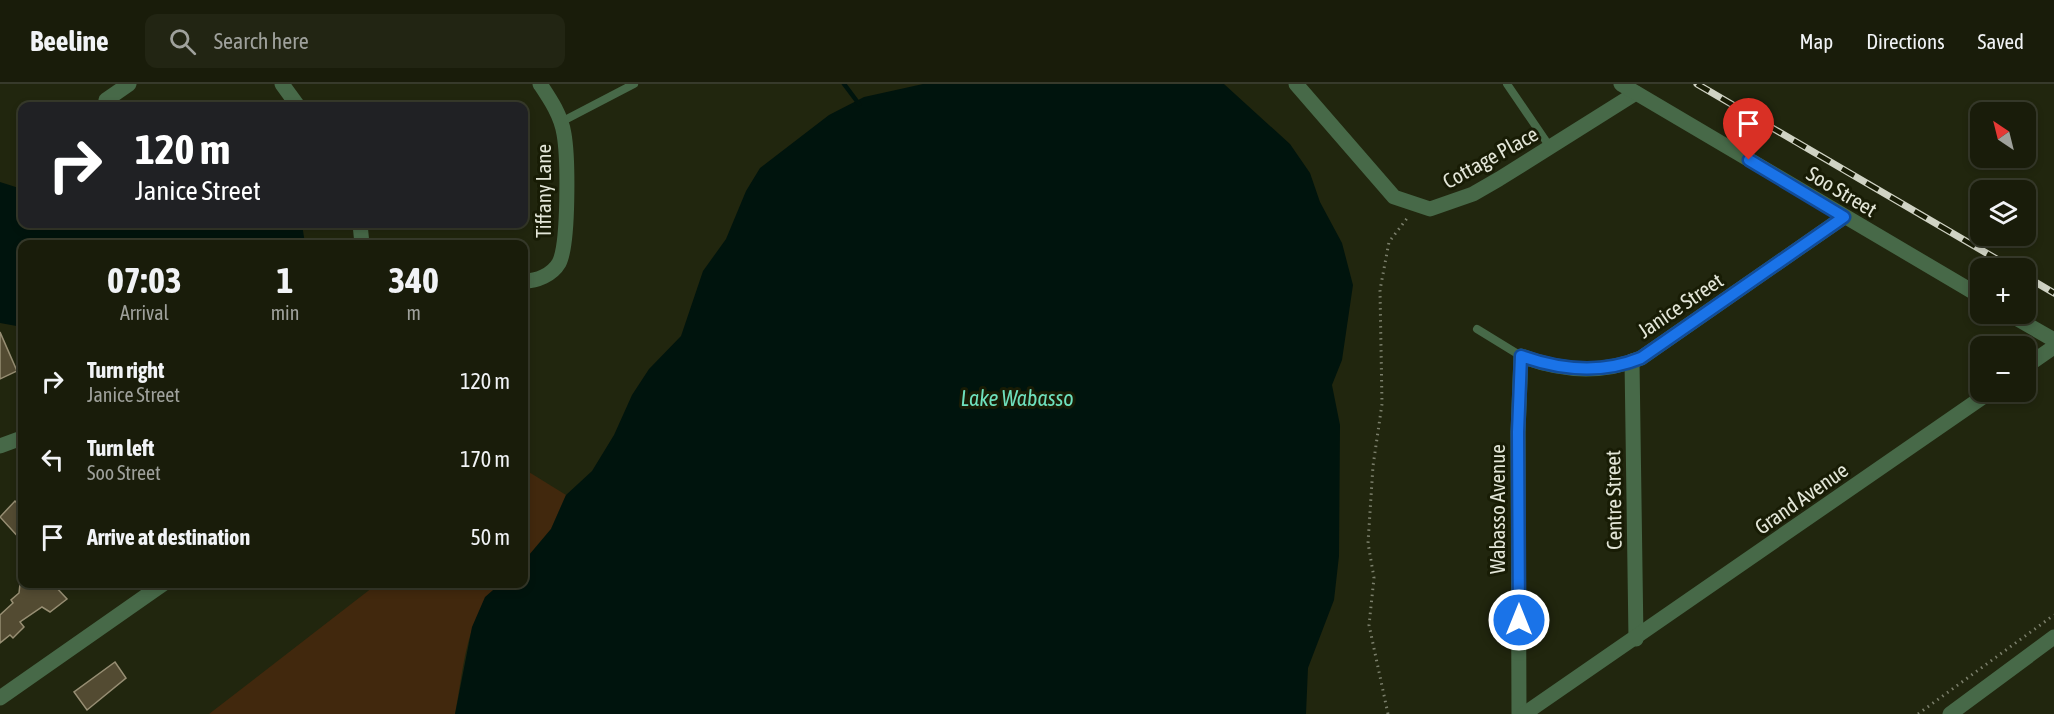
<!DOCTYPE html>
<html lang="en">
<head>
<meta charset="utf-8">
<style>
	:root { --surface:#191c0a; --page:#222513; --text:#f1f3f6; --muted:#9fa19c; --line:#373a2b }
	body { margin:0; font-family:"Asap Condensed",sans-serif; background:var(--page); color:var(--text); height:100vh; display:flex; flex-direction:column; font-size:22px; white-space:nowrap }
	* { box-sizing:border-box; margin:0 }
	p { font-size:20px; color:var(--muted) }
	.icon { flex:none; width:33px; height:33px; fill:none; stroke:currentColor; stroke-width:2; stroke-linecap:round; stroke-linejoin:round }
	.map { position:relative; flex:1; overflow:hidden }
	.sheet { position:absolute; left:18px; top:156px; width:510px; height:348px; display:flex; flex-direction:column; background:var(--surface); border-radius:12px; box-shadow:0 3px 9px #0003,0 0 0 2px var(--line) }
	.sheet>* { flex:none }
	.banner { position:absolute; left:18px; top:18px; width:510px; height:126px; border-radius:12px; box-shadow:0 3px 9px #0003,0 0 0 2px var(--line); background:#202124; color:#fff; overflow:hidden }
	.needle { width:39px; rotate:325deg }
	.fabs { position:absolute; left:1970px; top:18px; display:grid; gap:12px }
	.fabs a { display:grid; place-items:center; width:66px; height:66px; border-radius:12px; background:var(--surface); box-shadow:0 3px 9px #0003,0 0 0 2px var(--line); font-size:30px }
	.pin { position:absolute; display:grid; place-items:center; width:51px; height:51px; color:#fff; margin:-62px -26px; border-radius:50% 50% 50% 0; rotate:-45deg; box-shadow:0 0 6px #0007 }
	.pin .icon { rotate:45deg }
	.me { position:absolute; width:66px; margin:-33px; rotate:0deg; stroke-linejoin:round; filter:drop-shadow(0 0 4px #0008) }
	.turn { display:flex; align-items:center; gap:21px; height:126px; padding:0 18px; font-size:27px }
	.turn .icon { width:78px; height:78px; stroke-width:2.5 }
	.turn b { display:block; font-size:42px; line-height:51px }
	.eta { display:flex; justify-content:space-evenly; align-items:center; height:102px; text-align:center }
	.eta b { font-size:36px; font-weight:700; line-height:42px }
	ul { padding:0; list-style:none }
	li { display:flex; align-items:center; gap:18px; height:78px; padding:0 18px }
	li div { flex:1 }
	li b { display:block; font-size:22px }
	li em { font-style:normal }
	header { display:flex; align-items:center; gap:36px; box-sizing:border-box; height:84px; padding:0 30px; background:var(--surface); border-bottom:2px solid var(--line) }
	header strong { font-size:28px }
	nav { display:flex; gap:33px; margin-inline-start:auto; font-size:21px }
	.search { width:420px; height:54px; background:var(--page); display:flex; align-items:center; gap:15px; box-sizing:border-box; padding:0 21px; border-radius:12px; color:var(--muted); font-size:22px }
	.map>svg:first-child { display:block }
	.green { fill:#41280d }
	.water { fill:#00140d }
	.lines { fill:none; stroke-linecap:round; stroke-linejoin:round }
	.stream { stroke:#00140d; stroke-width:4.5 }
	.building { fill:#534b32; stroke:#978e73; stroke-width:1.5 }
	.path { stroke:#7b7f6b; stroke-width:3; stroke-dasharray:1.5 4.5; stroke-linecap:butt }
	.service { stroke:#476948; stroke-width:8 }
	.minor { stroke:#476948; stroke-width:15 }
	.tertiary { stroke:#476948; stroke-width:15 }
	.rail-casing { stroke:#d0d3c4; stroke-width:7 }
	.rail { stroke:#181c05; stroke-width:4.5; stroke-dasharray:14; stroke-linecap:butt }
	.route-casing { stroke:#114b97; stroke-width:15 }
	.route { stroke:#1a73e8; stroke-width:10 }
	.labels { text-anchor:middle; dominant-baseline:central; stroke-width:6; stroke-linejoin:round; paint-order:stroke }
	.street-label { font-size:21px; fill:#e3e6d8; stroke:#181c05 }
	.water-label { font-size:22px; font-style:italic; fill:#6ee0bd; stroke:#181c05 }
</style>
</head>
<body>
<header>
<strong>Beeline</strong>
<div class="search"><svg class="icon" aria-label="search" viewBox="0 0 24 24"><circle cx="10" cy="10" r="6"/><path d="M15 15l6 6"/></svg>Search here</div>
<nav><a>Map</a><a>Directions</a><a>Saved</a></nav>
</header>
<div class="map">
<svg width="2054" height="630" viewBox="0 0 2054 630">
	<rect width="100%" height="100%" fill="#21260e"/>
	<g class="green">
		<polygon points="524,385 566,411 551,445 524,477"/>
		<path d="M377,500H500C465,532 464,585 455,630H209Z"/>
	</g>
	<g class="water">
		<polygon points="923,0 1224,0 1290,60 1310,89 1320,118 1342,159 1353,201 1342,276 1332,301 1340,341 1339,472 1334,516 1308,584 1306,630 455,630 472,543 485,513 500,500 524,500 524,477 551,445 566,411 592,387 614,351 632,311 649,285 681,252 703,187 726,155 746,107 760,84 829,31 864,13"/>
		<polygon points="0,98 22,105 22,140 144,140 160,144 164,140 302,140 305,160 22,160 22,243 0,239"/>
	</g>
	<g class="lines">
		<polyline class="stream" points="844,0 859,20"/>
	</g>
	<g class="building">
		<polygon points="0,248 17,287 0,295"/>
		<polygon points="15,417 22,424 22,457 0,433"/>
		<polygon points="20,500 53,500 67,515 50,528 42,523 20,538 24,543 13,554 10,551 0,559 0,531 13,519 11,516 19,509"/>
		<polygon points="115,578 126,594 87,626 74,608"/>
	</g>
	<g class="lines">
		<g class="path">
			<polyline points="1388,630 1369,541 1374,494 1368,459 1373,382 1382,320 1380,206 1389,158 1408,133"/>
			<polyline points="1918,630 2054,531"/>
		</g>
		<g class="service">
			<polyline points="1507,0 1550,63"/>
			<polyline points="561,38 634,0"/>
			<polyline points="1477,245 1521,272"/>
		</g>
		<g class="minor">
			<polyline points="282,0 298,22"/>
			<polyline points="1296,0 1394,113 1430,125 1473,110 1499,95 1636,9"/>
			<polyline points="1621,0 1980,212"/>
			<polyline points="106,16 129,0"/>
			<polyline points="360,140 362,160"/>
			<path d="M524,197C537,197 552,191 559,179C569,160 568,73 564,50C561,31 550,15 540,0"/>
			<polyline points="2009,230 2054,256"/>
			<polyline points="1632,277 1636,555"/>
			<polyline points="2025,283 2054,263"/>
			<polyline points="0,362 19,355"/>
			<polyline points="0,614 163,500"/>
			<path d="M1519,630L1518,348L1521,272C1560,287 1602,290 1641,274L1844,133"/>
			<polyline points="1524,630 1990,308"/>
		</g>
		<polyline class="tertiary" points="1950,630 2054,553"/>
		<defs>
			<g id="rail">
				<polyline points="1697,0 2012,184"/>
				<polyline points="2025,192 2054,209"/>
			</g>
		</defs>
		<use href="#rail" class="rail-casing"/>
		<use href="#rail" class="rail"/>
	</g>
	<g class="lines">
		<defs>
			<path id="route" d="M1519,536L1518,348L1521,272C1560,286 1602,290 1641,274L1844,133L1749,76"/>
		</defs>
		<use href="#route" class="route-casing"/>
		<use href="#route" class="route"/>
	</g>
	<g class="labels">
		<g class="street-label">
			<text transform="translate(1490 73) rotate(-29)">Cottage Place</text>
			<text transform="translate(543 107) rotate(-90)">Tiffany Lane</text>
			<text transform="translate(1842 107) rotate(31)">Soo Street</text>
			<text transform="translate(1680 221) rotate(-34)">Janice Street</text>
			<text transform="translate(1801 414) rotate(-35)">Grand Avenue</text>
			<text transform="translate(1613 416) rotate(-91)">Centre Street</text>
			<text transform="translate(1497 425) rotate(-90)">Wabasso Avenue</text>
		</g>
		<g class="water-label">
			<text x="1017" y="314">Lake Wabasso</text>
		</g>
	</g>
</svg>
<div class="fabs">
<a><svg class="needle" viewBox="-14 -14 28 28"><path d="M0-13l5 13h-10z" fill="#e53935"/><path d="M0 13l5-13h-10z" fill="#9fa19c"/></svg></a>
<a><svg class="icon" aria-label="layers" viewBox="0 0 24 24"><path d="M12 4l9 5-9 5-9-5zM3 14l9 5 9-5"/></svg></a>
<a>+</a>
<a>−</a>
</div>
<div class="pin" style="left:1749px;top:76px;background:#d93025"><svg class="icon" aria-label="arrive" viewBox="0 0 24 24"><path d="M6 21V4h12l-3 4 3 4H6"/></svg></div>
<svg class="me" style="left:1519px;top:536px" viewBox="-20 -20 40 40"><circle r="17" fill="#1a73e8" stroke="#fff" stroke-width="3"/><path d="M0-11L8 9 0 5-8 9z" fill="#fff"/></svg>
<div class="banner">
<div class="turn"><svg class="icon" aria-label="right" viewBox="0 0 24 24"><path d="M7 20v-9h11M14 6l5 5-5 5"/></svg><div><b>120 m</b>Janice Street</div></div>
</div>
<section class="sheet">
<div class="eta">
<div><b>07:03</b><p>Arrival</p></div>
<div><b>1</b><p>min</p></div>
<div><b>340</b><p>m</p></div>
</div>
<ul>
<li><svg class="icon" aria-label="right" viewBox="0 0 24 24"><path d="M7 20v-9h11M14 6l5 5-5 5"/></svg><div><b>Turn right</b><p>Janice Street</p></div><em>120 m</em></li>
<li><svg class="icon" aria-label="left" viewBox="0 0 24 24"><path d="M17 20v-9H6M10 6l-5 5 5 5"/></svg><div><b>Turn left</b><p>Soo Street</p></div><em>170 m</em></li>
<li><svg class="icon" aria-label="arrive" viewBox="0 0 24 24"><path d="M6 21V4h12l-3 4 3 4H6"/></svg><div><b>Arrive at destination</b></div><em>50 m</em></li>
</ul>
</section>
</div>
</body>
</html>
